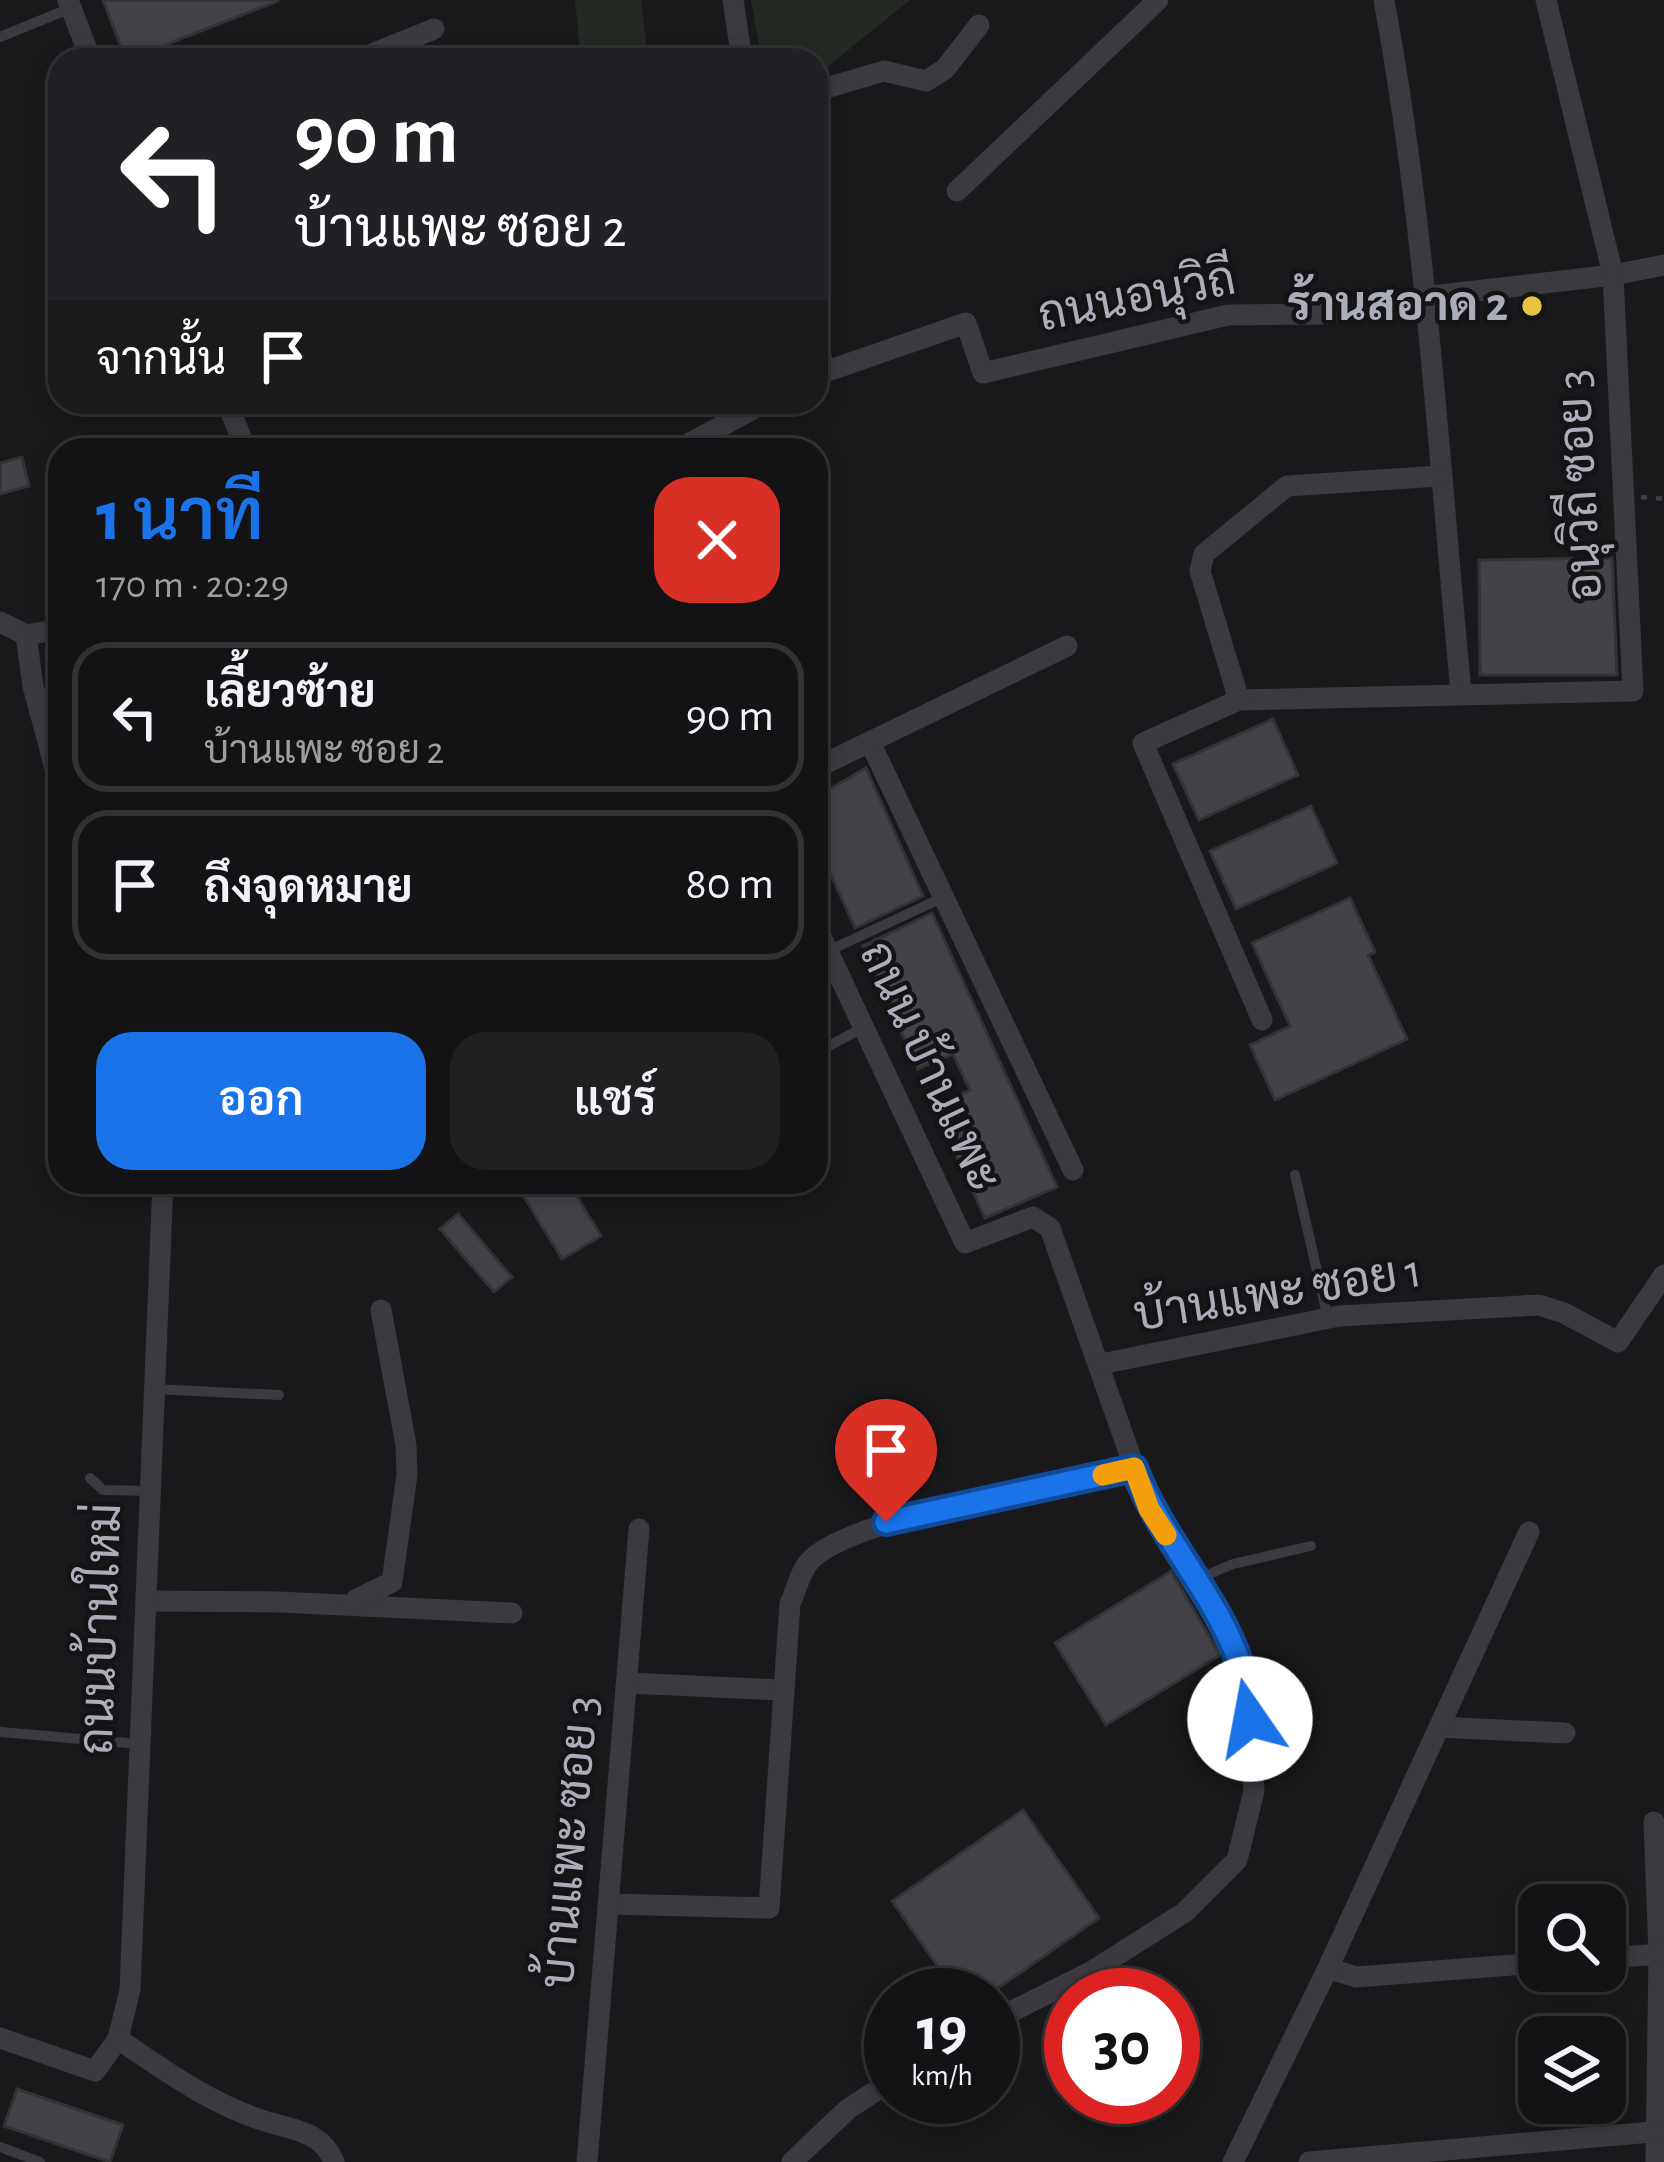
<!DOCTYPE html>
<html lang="th">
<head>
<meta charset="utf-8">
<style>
	:root { --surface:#131214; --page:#202022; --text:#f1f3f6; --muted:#9d9ea0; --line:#323234; --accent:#1a73e8 }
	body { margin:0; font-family:"Alegreya Sans",Sarabun,sans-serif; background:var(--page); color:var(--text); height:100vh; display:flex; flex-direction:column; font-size:45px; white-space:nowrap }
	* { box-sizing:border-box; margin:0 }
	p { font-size:39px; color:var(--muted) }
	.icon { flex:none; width:66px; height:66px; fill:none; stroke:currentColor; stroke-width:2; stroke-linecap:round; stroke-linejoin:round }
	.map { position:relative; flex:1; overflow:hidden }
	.side { position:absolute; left:48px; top:438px; width:780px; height:756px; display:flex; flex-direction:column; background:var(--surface); border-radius:36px; box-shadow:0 6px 18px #0003,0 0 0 3px var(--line) }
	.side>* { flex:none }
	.top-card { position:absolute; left:48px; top:48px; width:780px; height:366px; border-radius:36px; box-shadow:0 6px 18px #0003,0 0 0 3px var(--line); background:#202124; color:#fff; overflow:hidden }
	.buttons { position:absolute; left:1518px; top:1884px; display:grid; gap:24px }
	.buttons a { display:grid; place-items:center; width:108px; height:108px; border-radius:24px; background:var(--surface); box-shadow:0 6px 18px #0003,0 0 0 3px var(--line); font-size:60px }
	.speed { position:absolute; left:864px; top:1968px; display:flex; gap:24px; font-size:60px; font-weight:700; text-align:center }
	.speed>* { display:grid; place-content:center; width:156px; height:156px; border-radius:50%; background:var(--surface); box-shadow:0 6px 18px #0003,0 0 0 3px var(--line); line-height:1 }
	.speed small { font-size:30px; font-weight:400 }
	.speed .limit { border:18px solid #d22; background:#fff; color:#111 }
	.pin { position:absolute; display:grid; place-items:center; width:102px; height:102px; color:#fff; margin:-123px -51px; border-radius:50% 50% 50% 0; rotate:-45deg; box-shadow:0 0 12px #0007 }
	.pin .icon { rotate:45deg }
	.me { position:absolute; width:132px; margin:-66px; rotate:348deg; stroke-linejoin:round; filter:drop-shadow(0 0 9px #0008) }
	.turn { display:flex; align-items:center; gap:42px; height:252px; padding:0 48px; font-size:54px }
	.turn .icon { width:156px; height:156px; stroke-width:2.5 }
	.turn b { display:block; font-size:84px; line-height:102px }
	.then { display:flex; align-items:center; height:114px; padding:0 48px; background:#0003; gap:24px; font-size:45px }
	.round { display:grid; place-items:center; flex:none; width:126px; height:126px; border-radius:36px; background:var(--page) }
	.overview { display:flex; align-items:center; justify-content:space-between; height:204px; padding:0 48px }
	h1 { font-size:72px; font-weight:600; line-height:90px; color:var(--accent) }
	.action { display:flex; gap:24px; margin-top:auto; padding:24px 48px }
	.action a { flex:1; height:138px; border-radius:36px; background:var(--accent); color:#fff; font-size:48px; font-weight:600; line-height:138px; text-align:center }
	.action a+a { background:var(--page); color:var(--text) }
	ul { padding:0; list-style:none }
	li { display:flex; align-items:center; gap:36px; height:150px; margin:0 24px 18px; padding:0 24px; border:6px solid var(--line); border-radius:36px }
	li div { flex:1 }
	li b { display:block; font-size:45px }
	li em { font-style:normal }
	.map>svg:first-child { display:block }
	.green { fill:#232a24 }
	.building { fill:#434347; stroke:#333336; stroke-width:3 }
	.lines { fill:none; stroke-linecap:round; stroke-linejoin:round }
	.path { stroke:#404146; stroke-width:4.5; stroke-dasharray:6 9; stroke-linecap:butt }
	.service { stroke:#3a3a3f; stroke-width:10 }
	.minor { stroke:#3a3a3f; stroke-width:21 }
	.route-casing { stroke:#114b97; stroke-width:30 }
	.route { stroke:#1a73e8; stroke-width:21 }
	.slow { stroke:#f59e0b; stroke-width:21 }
	.poi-dot { fill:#e8c342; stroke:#141315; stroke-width:4.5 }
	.labels { text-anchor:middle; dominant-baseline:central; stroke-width:9; stroke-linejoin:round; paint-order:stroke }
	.street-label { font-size:48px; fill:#abaeb9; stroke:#141315 }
	.poi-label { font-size:48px; font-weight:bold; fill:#abaeb9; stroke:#141315; text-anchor:end }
</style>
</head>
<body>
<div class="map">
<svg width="1664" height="2162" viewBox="0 0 1664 2162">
	<rect width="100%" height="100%" fill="#19181a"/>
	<g class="green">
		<polygon points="575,0 641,0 647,53 581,60"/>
		<polygon points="751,0 910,0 816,76 816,60 762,60"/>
	</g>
	<g class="building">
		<polygon points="103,0 278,0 278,1 126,60"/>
		<polygon points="22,457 29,486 0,494 0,463"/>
		<polygon points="1612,558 1617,675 1480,675 1479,560"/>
		<polygon points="1273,719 1298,775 1199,820 1173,764"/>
		<polygon points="866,768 923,896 855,928 816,841 816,797"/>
		<polygon points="1311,806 1337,863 1236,909 1210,851"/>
		<polygon points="1350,898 1375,952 1368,955 1407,1039 1275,1100 1250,1045 1290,1026 1252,943"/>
		<polygon points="932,913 1057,1187 985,1218 934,1106 970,1090 953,1054 918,1069 863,946"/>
		<polygon points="515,1182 568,1182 601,1236 562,1259"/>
		<polygon points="458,1214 512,1277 494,1292 440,1229"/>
		<polygon points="1171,1571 1220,1655 1106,1725 1055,1643"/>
		<polygon points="1023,1810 1099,1918 988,1995 958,1995 892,1901"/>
		<polygon points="17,2089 123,2125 110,2162 4,2126"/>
	</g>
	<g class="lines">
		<polyline class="path" points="1641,497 1664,499"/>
		<g class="service">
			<polyline points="0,37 71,8"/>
			<polyline points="828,951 944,897"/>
			<polyline points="816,1053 864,1027"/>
			<polyline points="1295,1175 1328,1319"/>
			<polyline points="154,1389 279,1395"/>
			<polyline points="90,1478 103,1490 150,1491"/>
			<polyline points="1195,1580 1233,1564 1311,1546"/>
			<polyline points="0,1732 139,1744"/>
			<polyline points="0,2147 40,2162"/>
		</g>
		<g class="minor">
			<polyline points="68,0 91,60"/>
			<polyline points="733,0 742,60"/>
			<path d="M1384,0C1426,227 1439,462 1461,692"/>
			<polyline points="357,60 434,29"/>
			<polyline points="816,91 884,71 926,81 945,69 979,25"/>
			<polyline points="957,191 1158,0"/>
			<polyline points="816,340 825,370"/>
			<polyline points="816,375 966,323 983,373 1228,315 1324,314 1423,297 1613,275 1664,265"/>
			<polyline points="227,402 246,450"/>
			<polyline points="677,450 766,402"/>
			<polyline points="0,622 26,635"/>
			<polyline points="26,635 33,686 60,787"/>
			<polyline points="26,635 60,629"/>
			<polyline points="1239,700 1633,691 1613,275 1546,0"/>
			<polyline points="870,742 1073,1170"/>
			<polyline points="816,768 1067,646"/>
			<polyline points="816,926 965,1243 1033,1217 1050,1228 1149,1509 1221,1621 1241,1665 1250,1719 1254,1791 1237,1860 1185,1912 1092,1971 993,2021"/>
			<polyline points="1262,1020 1143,743 1239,700 1200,571 1204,554 1287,486 1440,476"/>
			<polyline points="1101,1364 1339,1316 1539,1305 1564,1313 1618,1342 1664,1275"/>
			<polyline points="146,1601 279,1602 512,1613"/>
			<polyline points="353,1605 357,1599 392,1582 407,1475 406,1445 381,1310"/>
			<polyline points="627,1683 781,1690"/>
			<polyline points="1439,1727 1565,1733"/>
			<polyline points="1654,1822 1659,1954 1656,2162"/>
			<path d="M609,1904L769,1908L790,1604C796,1591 800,1572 809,1562C847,1517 1068,1483 1134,1468"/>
			<polyline points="1605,1958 1664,1954"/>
			<polyline points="1328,1968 1356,1977 1539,1963"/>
			<polyline points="0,2038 95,2071 118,2039 130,1990 163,1182"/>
			<path d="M118,2039C166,2071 210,2104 265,2121C293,2130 322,2131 334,2162"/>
			<polyline points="587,2162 639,1529"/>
			<polyline points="792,2162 848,2109 891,2081"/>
			<polyline points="1233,2162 1328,1968 1529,1532"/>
			<polyline points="1309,2162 1664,2131"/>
		</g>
	</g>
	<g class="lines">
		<defs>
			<path id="route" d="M886,1522L1134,1468C1161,1539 1216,1594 1240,1664C1246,1681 1247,1701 1250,1719"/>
		</defs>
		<use href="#route" class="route-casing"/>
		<use href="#route" class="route"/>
		<polyline class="slow" points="1103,1475 1134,1468 1149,1509 1166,1535"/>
	</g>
	<circle class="poi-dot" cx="1532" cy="306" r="12"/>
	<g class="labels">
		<g class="street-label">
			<text transform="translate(1137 298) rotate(-11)">ถนนอนุวิถี</text>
			<text transform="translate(1581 485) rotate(-93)">อนุวิถี ซอย 3</text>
			<text transform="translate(929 1067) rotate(65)">ถนน บ้านแพะ</text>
			<text transform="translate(1278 1294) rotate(-9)">บ้านแพะ ซอย 1</text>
			<text transform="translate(102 1629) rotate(-88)">ถนนบ้านใหม่</text>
			<text transform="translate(571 1842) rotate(-85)">บ้านแพะ ซอย 3</text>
		</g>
		<g class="poi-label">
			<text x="1508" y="306">ร้านสอาด 2</text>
		</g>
	</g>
</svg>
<div class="buttons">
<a><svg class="icon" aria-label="search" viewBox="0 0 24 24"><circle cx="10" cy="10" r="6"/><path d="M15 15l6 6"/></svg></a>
<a><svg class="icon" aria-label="layers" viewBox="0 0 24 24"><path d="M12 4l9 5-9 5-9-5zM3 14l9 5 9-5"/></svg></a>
</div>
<div class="speed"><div>19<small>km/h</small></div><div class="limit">30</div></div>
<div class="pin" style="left:886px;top:1522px;background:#d93025"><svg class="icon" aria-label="arrive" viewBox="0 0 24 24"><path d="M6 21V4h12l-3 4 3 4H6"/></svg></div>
<svg class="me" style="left:1250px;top:1719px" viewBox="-20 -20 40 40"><circle r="19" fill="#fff"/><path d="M0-13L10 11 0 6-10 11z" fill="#1a73e8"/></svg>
<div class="top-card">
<div class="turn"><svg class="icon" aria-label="left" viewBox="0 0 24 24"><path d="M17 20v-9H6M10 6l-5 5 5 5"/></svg><div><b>90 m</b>บ้านแพะ ซอย 2</div></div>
<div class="then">จากนั้น<svg class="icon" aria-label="arrive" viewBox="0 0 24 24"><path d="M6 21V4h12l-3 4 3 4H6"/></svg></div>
</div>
<section class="side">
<div class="overview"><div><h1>1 นาที</h1><p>170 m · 20:29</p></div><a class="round" style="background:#d93025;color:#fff"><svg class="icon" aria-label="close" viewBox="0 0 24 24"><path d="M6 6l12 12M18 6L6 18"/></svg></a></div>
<ul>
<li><svg class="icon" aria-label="left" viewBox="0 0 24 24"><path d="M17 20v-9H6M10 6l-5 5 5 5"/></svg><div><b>เลี้ยวซ้าย</b><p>บ้านแพะ ซอย 2</p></div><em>90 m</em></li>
<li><svg class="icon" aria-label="arrive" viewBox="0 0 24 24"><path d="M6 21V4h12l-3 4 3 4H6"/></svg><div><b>ถึงจุดหมาย</b></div><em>80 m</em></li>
</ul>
<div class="action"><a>ออก</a><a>แชร์</a></div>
</section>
</div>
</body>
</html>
